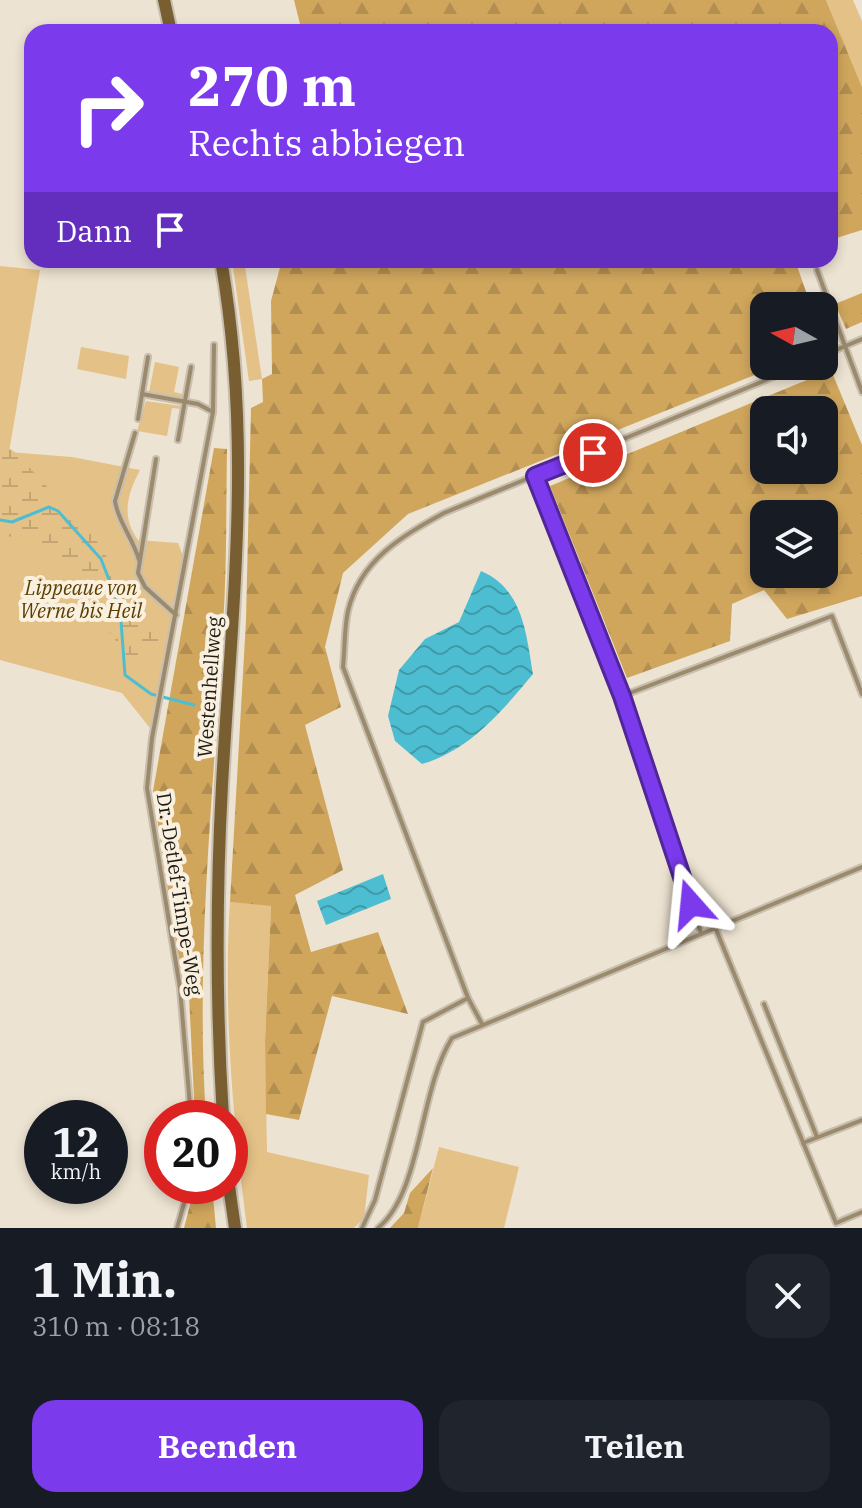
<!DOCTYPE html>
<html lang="de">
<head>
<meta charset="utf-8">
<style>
	:root { --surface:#171b24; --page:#20242c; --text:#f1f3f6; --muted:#9ea1a6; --accent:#7c3aed }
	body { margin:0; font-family:"IBM Plex Serif",serif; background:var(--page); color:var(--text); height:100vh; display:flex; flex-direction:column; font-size:30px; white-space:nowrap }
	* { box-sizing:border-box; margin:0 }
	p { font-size:26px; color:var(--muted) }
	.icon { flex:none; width:44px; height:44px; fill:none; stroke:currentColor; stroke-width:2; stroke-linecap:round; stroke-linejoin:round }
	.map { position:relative; height:1228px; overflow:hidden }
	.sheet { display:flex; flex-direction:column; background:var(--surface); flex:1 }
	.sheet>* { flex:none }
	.guide { position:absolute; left:24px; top:24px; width:814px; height:244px; border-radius:24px; box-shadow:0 4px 12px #0003; background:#7c3aed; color:#fff; overflow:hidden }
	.needle { width:52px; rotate:278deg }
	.controls { position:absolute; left:750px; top:292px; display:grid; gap:16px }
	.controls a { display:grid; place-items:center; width:88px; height:88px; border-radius:16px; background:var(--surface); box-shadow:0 4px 12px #0003; font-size:40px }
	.speed { position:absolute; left:24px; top:1100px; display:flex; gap:16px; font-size:40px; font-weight:700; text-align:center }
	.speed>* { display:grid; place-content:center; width:104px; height:104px; border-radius:50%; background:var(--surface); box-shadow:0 4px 12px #0003; line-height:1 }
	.speed small { font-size:20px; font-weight:400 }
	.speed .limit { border:12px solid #d22; background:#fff; color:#111 }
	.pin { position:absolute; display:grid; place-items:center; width:68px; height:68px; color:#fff; margin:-34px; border:4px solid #fff; border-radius:50%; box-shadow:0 2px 8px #0007 }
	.me { position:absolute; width:88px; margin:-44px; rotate:342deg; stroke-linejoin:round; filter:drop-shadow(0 0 6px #0008) }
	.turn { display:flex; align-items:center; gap:28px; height:168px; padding:0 32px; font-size:36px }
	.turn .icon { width:104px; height:104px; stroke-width:2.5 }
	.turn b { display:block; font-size:56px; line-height:68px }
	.then { display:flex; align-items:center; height:76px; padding:0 32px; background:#0003; gap:16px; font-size:30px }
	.round { display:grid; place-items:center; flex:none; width:84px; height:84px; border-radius:24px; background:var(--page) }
	.summary { display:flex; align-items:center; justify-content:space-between; height:136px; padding:0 32px }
	h1 { font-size:48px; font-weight:700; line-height:60px }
	.cta { display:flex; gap:16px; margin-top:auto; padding:16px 32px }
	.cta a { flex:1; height:92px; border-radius:24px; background:var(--accent); color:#fff; font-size:32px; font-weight:700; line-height:92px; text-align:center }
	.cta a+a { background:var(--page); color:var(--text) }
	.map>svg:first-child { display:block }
	.green { fill:#e4c187 }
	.forest { fill:url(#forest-firs); fill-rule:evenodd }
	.wetland { fill:url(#wetland-marsh) }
	.water { fill:url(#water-waves) }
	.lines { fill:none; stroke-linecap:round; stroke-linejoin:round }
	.stream { stroke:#4dbed1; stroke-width:3 }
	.service-casing { stroke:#c8bfb0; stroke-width:8 }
	.secondary-casing { stroke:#c8bfb0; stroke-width:16 }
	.service { stroke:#9c8a6d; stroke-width:4 }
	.secondary { stroke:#795e31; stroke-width:12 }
	.route-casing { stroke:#51269a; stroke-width:20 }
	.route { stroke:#7c3aed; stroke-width:14 }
	.labels { text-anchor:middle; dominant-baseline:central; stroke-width:8; stroke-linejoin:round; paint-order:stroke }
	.park-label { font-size:20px; font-style:italic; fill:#5a3e00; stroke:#faf0df }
	.street-label { font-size:20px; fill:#1e1b15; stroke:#faf0df }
</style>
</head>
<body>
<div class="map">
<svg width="862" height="1228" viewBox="0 0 862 1228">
	<defs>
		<pattern id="forest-firs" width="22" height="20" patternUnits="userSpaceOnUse" patternTransform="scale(2)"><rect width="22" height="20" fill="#d0a65d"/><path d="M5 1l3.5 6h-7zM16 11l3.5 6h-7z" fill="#b28e50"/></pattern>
		<pattern id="wetland-marsh" width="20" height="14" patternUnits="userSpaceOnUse" patternTransform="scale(2)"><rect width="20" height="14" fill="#e4c187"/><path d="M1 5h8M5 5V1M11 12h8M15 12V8" fill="none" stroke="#c3a574"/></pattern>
		<pattern id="water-waves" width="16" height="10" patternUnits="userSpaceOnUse" patternTransform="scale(2)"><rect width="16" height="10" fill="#4dbed1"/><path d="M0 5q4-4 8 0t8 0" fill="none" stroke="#3f9aa8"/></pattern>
	</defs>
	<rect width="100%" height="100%" fill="#ede3d2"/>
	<g class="green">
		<polygon points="826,0 853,0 862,21 862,87"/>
		<polygon points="232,260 244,260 262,379 249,381"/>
		<path d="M0,266L40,270L9,452L72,457L140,470C127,495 121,516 138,540L178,543L183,556L150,728L122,693L0,660Z"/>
		<polygon points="81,347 129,356 126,379 77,369"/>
		<polygon points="155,362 179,367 174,392 182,394 182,398 149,392"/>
		<polygon points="146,401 181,406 181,409 172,408 167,436 137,431"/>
		<path d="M230,902L271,905L265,1041L267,1152L369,1175L364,1218L354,1228H247C233,1120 223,1011 230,902Z"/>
		<polygon points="439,1147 519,1167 504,1228 418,1228"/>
	</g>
	<g class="forest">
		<polygon points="294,0 826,0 862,87 862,230 830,240 830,32 302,32"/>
		<polygon points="282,260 795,260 811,306 764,306 764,366 777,366 408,514 343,573 325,647 341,707 305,725 343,870 295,895 311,952 378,932 408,1014 332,996 299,1120 266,1114 265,1041 271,906 230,902 246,620 251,408 263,402 262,379 272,374 271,301"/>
		<polygon points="862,293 862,322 846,329 835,304"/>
		<path d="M831,370L862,445V596L787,619L764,590L732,604L730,641L627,678L550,486ZM824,410V470H764V410ZM824,514V574H764V514Z"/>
		<path d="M214,448L227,449C226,508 227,567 223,626C214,790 195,953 206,1118H195L189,995L177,949L153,791Z"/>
		<polygon points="433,1168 418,1228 390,1228 404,1213 410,1193"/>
		<polygon points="195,1186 212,1186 216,1228 184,1228"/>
	</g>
	<path class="wetland" d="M0,442L16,453L96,540L164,646L132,662C113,640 102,617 85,594C70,573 52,556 33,538L0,536Z"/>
	<g class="water">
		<path d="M481,571C523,589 526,633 533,674C502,711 470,750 422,764L395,741L388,716L399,670L425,639L459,622Z"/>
		<polygon points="383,874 391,899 326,925 317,901"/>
	</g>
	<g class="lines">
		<polyline class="stream" points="0,520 12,522 49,507 58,511 101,559 120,608 125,675 151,694 194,705"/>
		<defs>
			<g id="service">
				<polyline points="817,270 862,392"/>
				<polyline points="824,355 862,339"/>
				<polyline points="142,394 148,357"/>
				<polyline points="138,419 142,394 198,404 213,412"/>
				<path d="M135,433L115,501C118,522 133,538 139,560"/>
				<polyline points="178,440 191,367"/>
				<polyline points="156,459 138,573 145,587 176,615"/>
				<polyline points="535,476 622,696"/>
				<polyline points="715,927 836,1223 862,1212"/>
				<polyline points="701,933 622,696 832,616 862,694"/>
				<path d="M468,998L343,667C345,649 344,629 348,611C360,560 402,536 444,513L800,366"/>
				<polyline points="764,1004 817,1137"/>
				<polyline points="191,1118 180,988 147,788 152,738 213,412 214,345"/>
				<polyline points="803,1143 862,1120"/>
				<polyline points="177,1228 189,1186"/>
				<polyline points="362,1228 375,1200 423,1022 468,998 482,1024"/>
				<path d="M378,1228C422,1192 419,1090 452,1038L862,867"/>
			</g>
			<g id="secondary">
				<polyline points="164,0 171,32"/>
				<path d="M221,260C253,442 232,604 222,785C216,896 216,1007 223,1118"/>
				<polyline points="229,1186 235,1228"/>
			</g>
		</defs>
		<use href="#service" class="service-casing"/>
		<use href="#secondary" class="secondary-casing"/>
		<use href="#service" class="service"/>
		<use href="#secondary" class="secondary"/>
	</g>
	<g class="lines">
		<defs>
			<polyline id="route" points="593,453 535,476 622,696 691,904"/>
		</defs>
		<use href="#route" class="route-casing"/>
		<use href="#route" class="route"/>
	</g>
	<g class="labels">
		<g class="park-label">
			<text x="81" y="587">Lippeaue von<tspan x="81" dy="23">Werne bis Heil</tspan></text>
		</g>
		<g class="street-label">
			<text transform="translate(209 687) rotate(-86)">Westenhellweg</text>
			<text transform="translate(180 894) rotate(81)">Dr.-Detlef-Timpe-Weg</text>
		</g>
	</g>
</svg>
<div class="controls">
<a><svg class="needle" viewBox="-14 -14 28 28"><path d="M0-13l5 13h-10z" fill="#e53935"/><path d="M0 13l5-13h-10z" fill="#9ea1a6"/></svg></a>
<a><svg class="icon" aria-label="sound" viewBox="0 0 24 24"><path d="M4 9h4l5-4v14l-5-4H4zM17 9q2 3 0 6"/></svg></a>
<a><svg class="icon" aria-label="layers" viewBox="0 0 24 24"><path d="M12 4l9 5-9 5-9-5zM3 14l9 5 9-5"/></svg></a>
</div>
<div class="speed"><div>12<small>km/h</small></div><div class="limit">20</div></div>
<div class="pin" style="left:593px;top:453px;background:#d93025"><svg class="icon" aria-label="arrive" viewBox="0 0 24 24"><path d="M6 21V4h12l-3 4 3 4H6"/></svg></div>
<svg class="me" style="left:691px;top:904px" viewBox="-20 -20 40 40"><path d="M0-17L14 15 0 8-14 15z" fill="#7c3aed" stroke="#fff" stroke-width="4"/></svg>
<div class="guide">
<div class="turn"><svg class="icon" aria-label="right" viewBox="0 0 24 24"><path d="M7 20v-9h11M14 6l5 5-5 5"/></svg><div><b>270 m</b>Rechts abbiegen</div></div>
<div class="then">Dann<svg class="icon" aria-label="arrive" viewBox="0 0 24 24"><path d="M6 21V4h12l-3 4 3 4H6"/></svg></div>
</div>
</div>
<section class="sheet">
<div class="summary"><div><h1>1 Min.</h1><p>310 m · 08:18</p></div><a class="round"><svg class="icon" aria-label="close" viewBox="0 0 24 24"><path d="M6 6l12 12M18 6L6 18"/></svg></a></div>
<div class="cta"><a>Beenden</a><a>Teilen</a></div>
</section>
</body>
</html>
